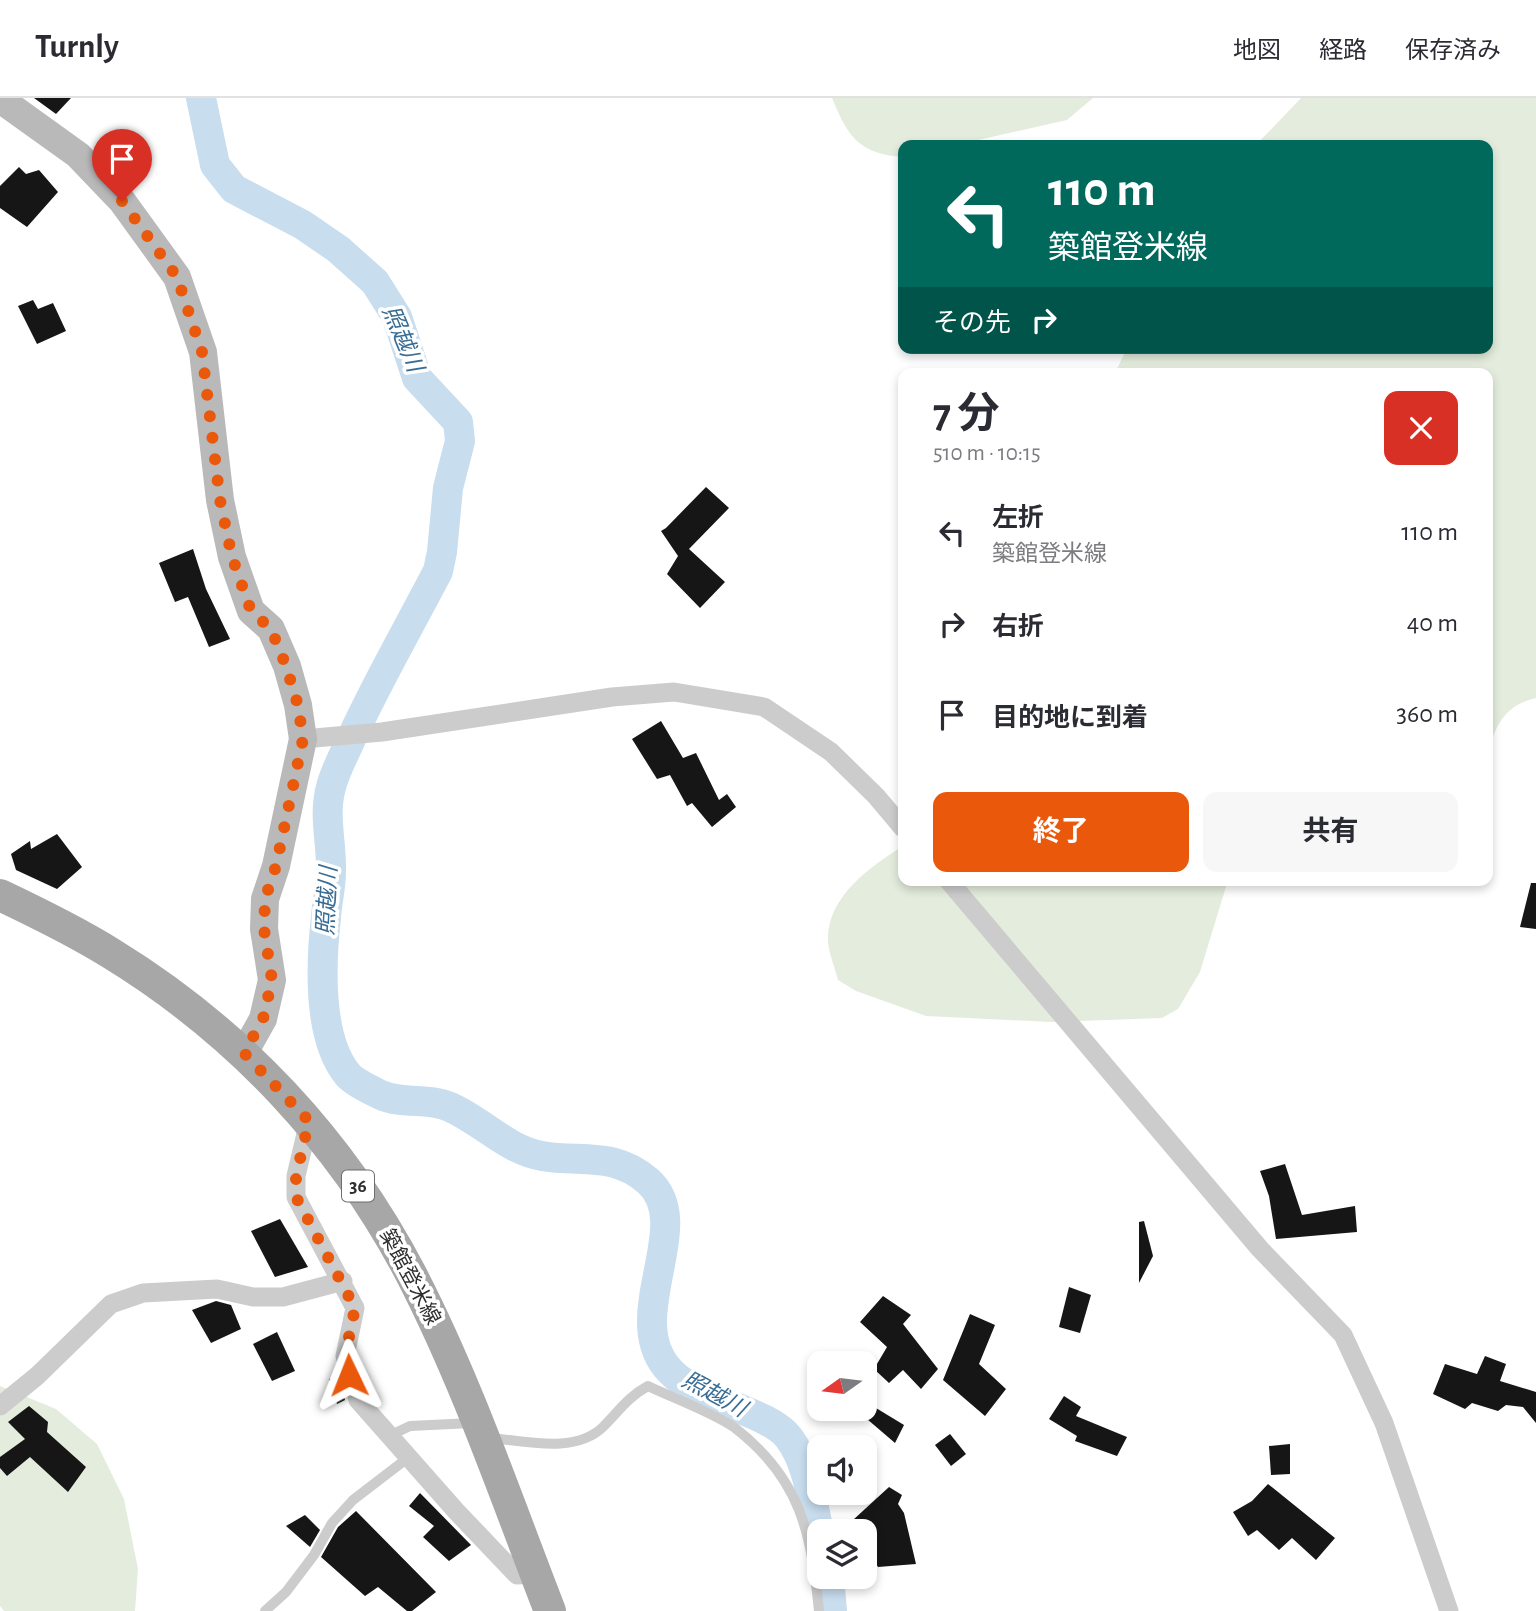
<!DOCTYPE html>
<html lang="ja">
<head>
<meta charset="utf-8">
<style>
	:root { --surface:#fff; --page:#f7f7f7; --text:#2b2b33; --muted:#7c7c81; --line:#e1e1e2; --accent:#ea580c }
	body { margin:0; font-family:"Alegreya Sans","Noto Sans JP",sans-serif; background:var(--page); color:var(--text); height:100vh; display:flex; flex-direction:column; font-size:26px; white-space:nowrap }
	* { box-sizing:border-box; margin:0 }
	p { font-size:23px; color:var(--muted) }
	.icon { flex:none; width:38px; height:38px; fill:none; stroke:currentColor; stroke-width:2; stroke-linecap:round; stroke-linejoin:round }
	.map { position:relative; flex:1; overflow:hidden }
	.sheet { position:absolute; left:898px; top:270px; width:595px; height:518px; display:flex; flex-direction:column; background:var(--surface); border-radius:14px; box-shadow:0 4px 10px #0003 }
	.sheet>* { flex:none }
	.guide { position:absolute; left:898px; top:42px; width:595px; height:214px; border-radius:14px; box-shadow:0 4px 10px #0003; background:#00695c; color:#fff; overflow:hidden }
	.needle { width:46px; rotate:256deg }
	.buttons { position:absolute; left:807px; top:1253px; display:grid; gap:14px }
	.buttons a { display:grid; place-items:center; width:70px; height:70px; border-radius:14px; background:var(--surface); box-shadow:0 4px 10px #0003; font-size:35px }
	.pin { position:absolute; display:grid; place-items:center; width:60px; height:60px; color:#fff; margin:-72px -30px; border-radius:50% 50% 50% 0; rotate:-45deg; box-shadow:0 0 7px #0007 }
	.pin .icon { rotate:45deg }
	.me { position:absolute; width:77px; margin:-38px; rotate:358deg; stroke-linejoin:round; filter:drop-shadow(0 0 5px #0008) }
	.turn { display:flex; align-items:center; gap:24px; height:147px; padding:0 35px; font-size:32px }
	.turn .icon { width:91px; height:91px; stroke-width:2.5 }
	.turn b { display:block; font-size:49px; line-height:60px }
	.then { display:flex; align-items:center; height:66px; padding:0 35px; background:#0003; gap:14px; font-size:26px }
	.round { display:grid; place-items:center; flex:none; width:74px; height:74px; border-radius:14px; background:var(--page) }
	.summary { display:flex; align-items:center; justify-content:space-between; height:119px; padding:0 35px }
	h1 { font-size:42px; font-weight:700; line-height:52px }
	.primary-button { display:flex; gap:14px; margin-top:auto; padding:14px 35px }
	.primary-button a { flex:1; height:80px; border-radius:14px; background:var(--accent); color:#fff; font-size:28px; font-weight:700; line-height:80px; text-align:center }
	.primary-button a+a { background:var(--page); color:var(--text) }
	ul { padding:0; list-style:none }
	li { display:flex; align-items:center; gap:21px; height:91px; padding:0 35px }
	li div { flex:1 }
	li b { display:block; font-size:26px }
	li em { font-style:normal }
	header { display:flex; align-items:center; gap:42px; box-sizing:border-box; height:98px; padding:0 35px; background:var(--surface); border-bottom:2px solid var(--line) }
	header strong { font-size:33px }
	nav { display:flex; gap:38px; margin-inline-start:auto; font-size:24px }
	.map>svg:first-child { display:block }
	.green { fill:#e4eddd }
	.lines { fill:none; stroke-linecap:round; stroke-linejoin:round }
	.river { stroke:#c8ddee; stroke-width:30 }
	.building { fill:#161616 }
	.lane { stroke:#ccc; stroke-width:10 }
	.street { stroke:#ccc; stroke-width:19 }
	.secondary { stroke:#b9b9b9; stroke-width:28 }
	.primary { stroke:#a7a7a7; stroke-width:32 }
	.route { stroke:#ea580c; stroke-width:12; stroke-dasharray:0 21.6 }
	.labels { text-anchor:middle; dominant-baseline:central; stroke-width:7; stroke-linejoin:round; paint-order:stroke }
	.shield { fill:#fff; stroke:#6d6d6d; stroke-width:2 }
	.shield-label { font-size:19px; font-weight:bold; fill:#2f2f2f }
	.street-label { font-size:21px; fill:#2f2f2f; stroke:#fff }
	.water-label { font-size:23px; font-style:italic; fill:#396d95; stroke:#fff }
</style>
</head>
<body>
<header>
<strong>Turnly</strong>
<nav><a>地図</a><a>経路</a><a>保存済み</a></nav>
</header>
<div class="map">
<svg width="1536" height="1513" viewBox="0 0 1536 1513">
	<rect width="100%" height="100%" fill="#fff"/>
	<g class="green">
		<path d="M832,0H1093L1067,22L956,47H903V59C859,56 848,39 832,0Z"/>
		<path d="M1301,0H1536V600C1505,607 1495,627 1488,656V275H1115L1127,250H1488V47H1256Z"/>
		<path d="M903,748V782H1228L1200,874L1178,911L1162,920L1051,924L926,918L856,893L838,882C835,870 829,856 828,844C826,799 870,769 903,748Z"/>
		<polygon points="0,1288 56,1311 97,1346 124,1401 138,1471 135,1513 4,1513 0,1508"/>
	</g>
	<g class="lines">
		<g class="river">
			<path d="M201,0L215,67L234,91L303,127L338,151L375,184L397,219L417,280L458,324L460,343L448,390L442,454L438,473C409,529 377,584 351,641C344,657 335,673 331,689C323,718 332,745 331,774C331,789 327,804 326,819C321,864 317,940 348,977C355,985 371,992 381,997C403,1007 428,999 450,1009C482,1023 507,1052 542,1058C581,1065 613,1053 648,1083C698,1127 618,1221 671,1274C700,1304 769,1313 789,1340C808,1365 812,1404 819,1433"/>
			<polyline points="829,1479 832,1513"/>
		</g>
	</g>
	<g class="building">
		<polygon points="34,0 71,0 56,16"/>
		<polygon points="19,69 26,76 39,72 58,94 27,129 0,110 0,88"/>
		<polygon points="33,202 38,211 53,205 66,233 37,246 18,208"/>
		<polygon points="706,389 729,410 689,451 725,484 700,510 667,476 678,458 661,433 666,430"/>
		<polygon points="193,451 206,491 230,541 209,549 188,499 175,504 159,465"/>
		<polygon points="661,623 683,660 696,655 719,702 727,696 736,709 712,729 692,705 687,708 670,677 657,681 632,641"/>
		<polygon points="57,736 82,769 57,791 16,772 11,756 30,743 31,751"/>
		<polygon points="1531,785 1536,785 1536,831 1520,829"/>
		<polygon points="1285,1066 1302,1117 1355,1108 1357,1134 1276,1141 1269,1098 1260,1073"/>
		<polygon points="280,1121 308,1169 275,1179 251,1133"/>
		<polygon points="1144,1123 1153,1158 1139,1185 1139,1124"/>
		<polygon points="1069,1189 1091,1197 1080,1235 1059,1229"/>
		<polygon points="883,1198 911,1217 903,1226 938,1271 921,1291 903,1272 889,1285 874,1271 887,1249 860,1224"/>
		<polygon points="216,1203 231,1207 241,1231 211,1245 192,1212"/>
		<polygon points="970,1216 995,1227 979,1266 1006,1291 985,1318 943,1282"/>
		<polygon points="277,1234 295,1273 272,1283 253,1246"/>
		<polygon points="1485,1258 1506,1266 1500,1283 1536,1294 1536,1325 1523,1309 1506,1307 1498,1313 1472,1305 1465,1311 1433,1296 1445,1266 1477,1276"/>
		<polygon points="338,1279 345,1302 337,1306 329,1281"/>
		<polygon points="1064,1298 1081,1309 1076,1318 1127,1339 1117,1358 1075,1343 1077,1338 1049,1321"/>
		<polygon points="29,1308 48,1324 47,1334 86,1369 68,1394 30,1359 7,1378 0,1370 0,1359 25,1341 8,1324"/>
		<polygon points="876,1310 904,1327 895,1345 867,1321"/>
		<polygon points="950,1336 966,1356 951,1368 935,1347"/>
		<polygon points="1290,1346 1290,1376 1271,1377 1269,1348"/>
		<polygon points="1268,1386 1335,1440 1316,1462 1292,1440 1279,1452 1257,1432 1248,1438 1233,1414 1252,1403"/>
		<polygon points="889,1389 902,1397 898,1406 904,1415 916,1466 878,1469 864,1447 864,1433 841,1433"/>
		<polygon points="420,1395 471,1447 449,1463 423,1439 434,1428 409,1408"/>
		<polygon points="356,1413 436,1494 412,1513 407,1513 378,1489 365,1498 321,1459 338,1429"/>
		<polygon points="305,1417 320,1432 310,1449 286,1428"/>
	</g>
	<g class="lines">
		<g class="lane">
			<polyline points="391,1337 410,1328 472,1325"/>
			<path d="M491,1340C526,1343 575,1356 603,1329C618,1314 629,1298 648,1288C673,1300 714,1315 735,1330C801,1381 811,1435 819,1513"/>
			<polyline points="265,1513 286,1494 314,1457 332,1425 353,1402 409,1359"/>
		</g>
		<g class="street">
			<polyline points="303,641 382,634 612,599 674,594 764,609 831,654 876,698 903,730"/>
			<polyline points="948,782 1260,1151 1343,1237 1384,1325 1449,1513"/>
			<polyline points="309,1023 296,1078 296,1099 355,1210 345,1258 358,1302 456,1413 517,1477 535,1476"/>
			<polyline points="0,1308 37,1278 111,1206 143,1195 217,1191 253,1199 283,1199 343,1183"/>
		</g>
		<polyline class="secondary" points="0,1 78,57 122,103 177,179 203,254 220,402 232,459 251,513 271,531 287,568 298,607 303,641 276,768 265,801 264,831 272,882 263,921 244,955"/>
		<path class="primary" d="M0,797C38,815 77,834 112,856C239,934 342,1044 411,1176C467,1284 506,1400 550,1513"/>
	</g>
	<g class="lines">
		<polyline class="route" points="122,103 177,179 202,254 220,402 232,459 251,513 271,531 286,568 298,607 303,641 276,768 265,801 264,831 272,882 263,921 244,955 309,1023 296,1078 296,1099 355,1210 345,1258 349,1277"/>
	</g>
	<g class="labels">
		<rect class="shield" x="342" y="1072.5" width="32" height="31" rx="5"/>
		<g class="shield-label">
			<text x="358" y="1088">36</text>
		</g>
		<g class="street-label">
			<text transform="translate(410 1179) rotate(62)">築館登米線</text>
		</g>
		<g class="water-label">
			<text transform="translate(402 241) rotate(67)">照越川</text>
			<text transform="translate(328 803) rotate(-87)">照越川</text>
			<text transform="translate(714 1297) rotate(28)">照越川</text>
		</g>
	</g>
</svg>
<div class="buttons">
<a><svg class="needle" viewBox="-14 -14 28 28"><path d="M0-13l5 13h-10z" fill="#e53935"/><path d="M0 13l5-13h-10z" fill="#7c7c81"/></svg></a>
<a><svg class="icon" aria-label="sound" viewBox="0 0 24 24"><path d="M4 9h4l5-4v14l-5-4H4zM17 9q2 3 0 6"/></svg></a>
<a><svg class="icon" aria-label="layers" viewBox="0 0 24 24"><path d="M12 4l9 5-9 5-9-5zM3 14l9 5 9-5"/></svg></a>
</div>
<div class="pin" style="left:122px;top:103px;background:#d93025"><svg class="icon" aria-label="arrive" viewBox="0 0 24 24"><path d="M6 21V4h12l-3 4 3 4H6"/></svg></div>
<svg class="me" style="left:349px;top:1277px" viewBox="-20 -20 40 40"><path d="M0-17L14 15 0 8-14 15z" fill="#ea580c" stroke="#fff" stroke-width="4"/></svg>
<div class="guide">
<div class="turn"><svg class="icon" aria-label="left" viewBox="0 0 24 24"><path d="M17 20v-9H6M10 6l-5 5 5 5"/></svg><div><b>110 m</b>築館登米線</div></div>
<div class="then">その先<svg class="icon" aria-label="right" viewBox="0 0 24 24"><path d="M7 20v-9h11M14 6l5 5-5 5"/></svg></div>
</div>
<section class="sheet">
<div class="summary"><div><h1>7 分</h1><p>510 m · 10:15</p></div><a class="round" style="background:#d93025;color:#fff"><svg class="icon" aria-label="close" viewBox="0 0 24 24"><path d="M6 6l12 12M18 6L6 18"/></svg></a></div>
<ul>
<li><svg class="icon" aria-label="left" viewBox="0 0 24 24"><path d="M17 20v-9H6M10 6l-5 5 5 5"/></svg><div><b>左折</b><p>築館登米線</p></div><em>110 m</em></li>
<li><svg class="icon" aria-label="right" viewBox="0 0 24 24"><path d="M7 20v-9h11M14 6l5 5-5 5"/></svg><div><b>右折</b></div><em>40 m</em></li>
<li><svg class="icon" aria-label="arrive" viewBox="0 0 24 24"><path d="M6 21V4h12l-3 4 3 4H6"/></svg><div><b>目的地に到着</b></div><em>360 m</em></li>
</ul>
<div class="primary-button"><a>終了</a><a>共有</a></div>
</section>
</div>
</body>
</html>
